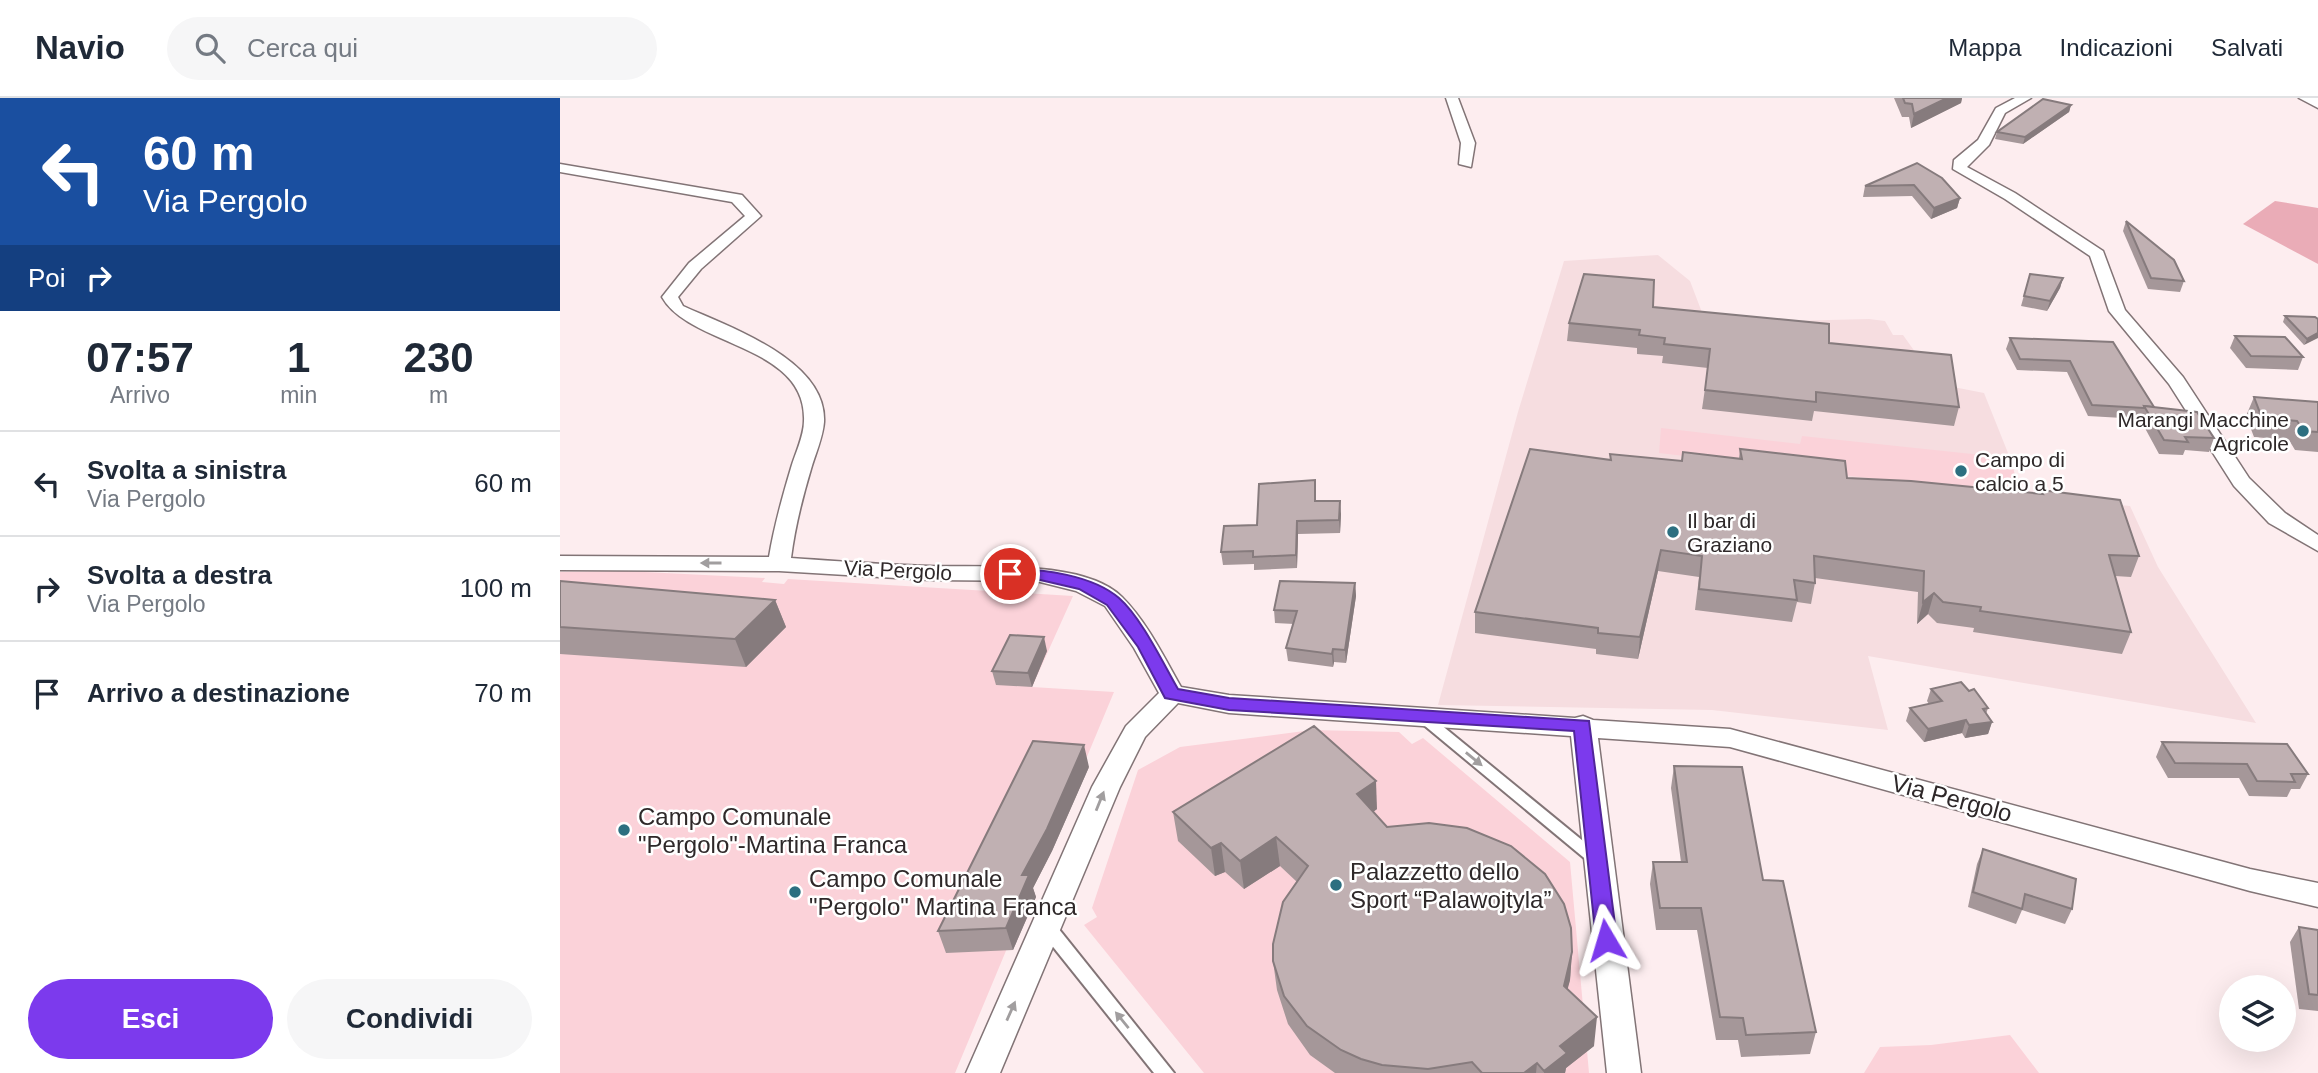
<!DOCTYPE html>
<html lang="it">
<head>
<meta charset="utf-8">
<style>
	:root { --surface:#fff; --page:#f6f6f7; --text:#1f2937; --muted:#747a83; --line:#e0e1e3; --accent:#7c3aed }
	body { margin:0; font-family:Helvetica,sans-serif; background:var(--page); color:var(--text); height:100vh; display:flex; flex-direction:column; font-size:26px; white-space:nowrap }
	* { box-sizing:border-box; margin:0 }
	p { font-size:23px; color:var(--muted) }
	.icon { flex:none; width:38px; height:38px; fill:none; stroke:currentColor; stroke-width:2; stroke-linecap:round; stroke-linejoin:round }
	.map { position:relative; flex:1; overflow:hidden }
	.side { display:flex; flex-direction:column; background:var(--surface); width:560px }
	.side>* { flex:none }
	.hud { background:#1a4fa0; color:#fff; overflow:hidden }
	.tools { position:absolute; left:1659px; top:877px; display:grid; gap:14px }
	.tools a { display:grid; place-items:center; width:77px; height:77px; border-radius:50%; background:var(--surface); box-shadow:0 7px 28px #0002; font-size:35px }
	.pin { position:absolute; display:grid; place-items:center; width:60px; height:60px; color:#fff; margin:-30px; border:4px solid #fff; border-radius:50%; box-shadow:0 2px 7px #0007 }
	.me { position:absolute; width:77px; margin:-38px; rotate:353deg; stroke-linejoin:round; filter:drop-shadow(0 0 5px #0008) }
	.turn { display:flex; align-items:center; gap:24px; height:147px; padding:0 28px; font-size:32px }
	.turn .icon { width:91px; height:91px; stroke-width:2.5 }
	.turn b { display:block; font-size:49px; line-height:60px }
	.then { display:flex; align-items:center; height:66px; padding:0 28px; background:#0003; gap:14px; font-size:26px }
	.eta { display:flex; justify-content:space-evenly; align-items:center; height:119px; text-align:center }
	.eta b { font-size:42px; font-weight:700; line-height:49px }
	.primary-button { display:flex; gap:14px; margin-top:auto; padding:14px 28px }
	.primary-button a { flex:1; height:80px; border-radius:42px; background:var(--accent); color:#fff; font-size:28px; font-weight:700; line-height:80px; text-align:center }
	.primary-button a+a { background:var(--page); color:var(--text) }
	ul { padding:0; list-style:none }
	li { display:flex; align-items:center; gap:21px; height:105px; padding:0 28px; border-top:2px solid var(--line) }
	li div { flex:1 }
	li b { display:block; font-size:26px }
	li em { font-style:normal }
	header { display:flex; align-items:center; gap:42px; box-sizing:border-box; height:98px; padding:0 35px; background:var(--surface); border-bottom:2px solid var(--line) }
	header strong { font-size:33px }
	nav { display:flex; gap:38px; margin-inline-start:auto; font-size:24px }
	.search { width:490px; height:63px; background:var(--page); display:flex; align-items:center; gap:18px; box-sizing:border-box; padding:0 24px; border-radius:38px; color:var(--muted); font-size:26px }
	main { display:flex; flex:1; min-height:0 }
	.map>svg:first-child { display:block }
	.built { fill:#f6dde0 }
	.green { fill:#fbd2d9 }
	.forest { fill:#eaacb7 }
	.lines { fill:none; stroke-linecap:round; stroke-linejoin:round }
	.service-casing { stroke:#827476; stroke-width:4 }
	.minor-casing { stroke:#827476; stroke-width:3 }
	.tertiary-casing { stroke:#827476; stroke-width:3 }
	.service { fill:#fff; fill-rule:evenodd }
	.minor { fill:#fff; fill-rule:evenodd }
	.tertiary { fill:#fff; fill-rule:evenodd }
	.wall { fill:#a59799 }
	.shaded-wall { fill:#867b7d }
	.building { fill:#c0b0b2; stroke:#867b7d; stroke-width:2 }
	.oneway { fill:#a19e9f }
	.route { fill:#7c3aed; stroke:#51269a; stroke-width:2 }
	.poi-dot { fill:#2c6f80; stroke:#fff; stroke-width:2.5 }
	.labels { text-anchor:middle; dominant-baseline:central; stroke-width:5; stroke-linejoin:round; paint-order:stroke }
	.poi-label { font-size:21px; fill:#2e2829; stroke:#fff; text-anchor:start }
	.street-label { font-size:21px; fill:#2e2829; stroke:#fff }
	.near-street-label { font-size:24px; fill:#2e2829; stroke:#fff }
	.near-poi-label { font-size:24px; fill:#2e2829; stroke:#fff; text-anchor:start }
</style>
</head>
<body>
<header>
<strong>Navio</strong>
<div class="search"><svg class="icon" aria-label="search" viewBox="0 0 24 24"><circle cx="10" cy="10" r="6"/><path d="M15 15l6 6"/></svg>Cerca qui</div>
<nav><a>Mappa</a><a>Indicazioni</a><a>Salvati</a></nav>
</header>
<main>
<section class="side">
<div class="hud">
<div class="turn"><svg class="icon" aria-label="left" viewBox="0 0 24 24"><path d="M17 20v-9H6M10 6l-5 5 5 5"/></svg><div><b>60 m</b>Via Pergolo</div></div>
<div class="then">Poi<svg class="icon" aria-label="right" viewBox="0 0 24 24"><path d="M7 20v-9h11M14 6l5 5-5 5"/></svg></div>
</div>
<div class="eta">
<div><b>07:57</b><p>Arrivo</p></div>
<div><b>1</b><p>min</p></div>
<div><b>230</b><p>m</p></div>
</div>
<ul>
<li><svg class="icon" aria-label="left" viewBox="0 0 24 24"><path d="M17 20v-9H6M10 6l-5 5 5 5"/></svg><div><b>Svolta a sinistra</b><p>Via Pergolo</p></div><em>60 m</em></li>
<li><svg class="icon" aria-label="right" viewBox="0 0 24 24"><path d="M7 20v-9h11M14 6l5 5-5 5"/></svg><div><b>Svolta a destra</b><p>Via Pergolo</p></div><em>100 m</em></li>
<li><svg class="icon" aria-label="arrive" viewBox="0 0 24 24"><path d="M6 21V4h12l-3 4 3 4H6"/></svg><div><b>Arrivo a destinazione</b></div><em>70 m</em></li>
</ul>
<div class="primary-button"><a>Esci</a><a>Condividi</a></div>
</section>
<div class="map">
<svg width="1758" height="975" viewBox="0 0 1758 975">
	<rect width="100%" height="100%" fill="#fdedef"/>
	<polygon class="built" points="1098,157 1130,183 1146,225 1309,221 1325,223 1333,237 1343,237 1378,286 1424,295 1450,360 1461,398 1570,408 1598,469 1696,625 1308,558 1328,632 1152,612 878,607 958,314 1004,163"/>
	<g class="green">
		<polygon points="1101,330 1240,346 1242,338 1450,360 1461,398 1099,355"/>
		<polygon points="65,473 205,480 202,484 224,486 228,481 513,498 472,589 554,594 395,975 0,975 0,474"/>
		<polygon points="752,632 839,634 852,646 863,640 1010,764 1029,975 644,975 524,827 537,819 532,810 578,672 620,649"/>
		<polygon points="1450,937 1479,975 1304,975 1320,949 1371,947"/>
	</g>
	<polygon class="forest" points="1715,103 1758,110 1758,166 1683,126"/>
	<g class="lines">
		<defs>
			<g id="service">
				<polygon points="864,615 869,617 1039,756 1042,760 1039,764 1034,766 1029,764 859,623 857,620 859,617"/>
				<polygon points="488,823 494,825 614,975 594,975 482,835 480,830 482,825"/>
			</g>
			<g id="minor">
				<polygon points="886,0 898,0 915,45 911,69 899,66 901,45"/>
				<polygon points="1455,0 1471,0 1445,15 1429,47 1407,69 1455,95 1543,153 1565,212 1623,279 1689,380 1725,415 1758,437 1758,453 1709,425 1674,388 1609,286 1549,213 1530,158 1445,101 1393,71 1394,62 1418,42 1436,10"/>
				<path d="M0,66L182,97L201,118L141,171L118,199L123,208C169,229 267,262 264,324C263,339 255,357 251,371C242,401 235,429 231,460C277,463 324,467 370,468C420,470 524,461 562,499C587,524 604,559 621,589L669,597L1015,620L1023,618L1033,622L1170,631L1690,771L1758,785V809L1690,793L1170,649L1038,640L1081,975H1047L1011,638L669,615L618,605L585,639L560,689L440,975H406L532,689L566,628L599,595L574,550L545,508L516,493L476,483L370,482L219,473L0,472V458L209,459C214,429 222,400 231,370C235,356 244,338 244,323C247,246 130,249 102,199L129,165L185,118L172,104L0,74Z"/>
			</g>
			<polygon id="tertiary" points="1739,0 1758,0 1758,10"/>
		</defs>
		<use href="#service" class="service-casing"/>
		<use href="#minor" class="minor-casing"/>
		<use href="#tertiary" class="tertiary-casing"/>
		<use href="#service" class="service"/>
		<use href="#minor" class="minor"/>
		<use href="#tertiary" class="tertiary"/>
	</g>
	<g class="wall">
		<polygon points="1334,0 1402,0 1401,5 1351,30 1349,19 1342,19"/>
		<polygon points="1511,7 1509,14 1463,46 1435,41 1437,34"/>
		<polygon points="1357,65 1400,100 1397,110 1371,121 1352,98 1303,99 1305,88"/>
		<polygon points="1566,123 1624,183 1620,194 1588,191 1563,133"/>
		<polygon points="1470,176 1503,180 1500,190 1487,213 1461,208"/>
		<polygon points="1093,209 1269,245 1399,309 1394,328 1254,313 1252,323 1142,311 1148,270 1102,265 1103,258 1077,256 1077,250 1007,243 1009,225"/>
		<polygon points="1725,218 1758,221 1744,247 1723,224"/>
		<polygon points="1675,238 1743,259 1738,272 1686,270 1670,250"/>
		<polygon points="1450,240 1553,244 1594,309 1654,340 1649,354 1625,352 1623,357 1599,356 1580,321 1528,318 1507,274 1457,272 1446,251"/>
		<polygon points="1694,299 1758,304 1758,354 1735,352 1729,342 1694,339 1686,318"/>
		<polygon points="1180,351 1287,380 1480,396 1481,392 1579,458 1571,479 1555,478 1571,534 1562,556 1413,534 1414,530 1377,525 1368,516 1357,526 1358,494 1255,480 1255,485 1251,506 1237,504 1232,524 1135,512 1139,479 1098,473 1078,561 1036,556 1036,551 915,535 915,514 1050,362 1050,356 1122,363 1179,360"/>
		<polygon points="756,403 781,416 780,435 738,436 737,470 694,472 694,466 663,467 661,454 697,427"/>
		<polygon points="0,483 215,502 226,529 186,569 0,556"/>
		<polygon points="795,485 796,498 786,565 774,564 773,569 728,563 726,550 734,526 715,525 714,512"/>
		<polygon points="487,553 472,589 436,587 432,573"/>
		<polygon points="1371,591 1409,593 1428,610 1426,616 1432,624 1428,636 1405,640 1402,635 1364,644 1346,623 1350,610 1369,606 1367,603"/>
		<polygon points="1602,644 1748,676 1740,691 1731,691 1727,699 1689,698 1679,680 1608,680 1596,659"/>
		<polygon points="1114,668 1203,782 1256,934 1250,956 1181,959 1178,942 1156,942 1137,832 1096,832 1090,786 1093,764 1121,764 1111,690"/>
		<polygon points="529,669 492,753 473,790 476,799 453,852 386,855 378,833"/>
		<polygon points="817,711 813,714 827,729 1012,854 1010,882 1007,891 1034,948 1006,970 1005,975 775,975 750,957 728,926 717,892 713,863 737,784 720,768 684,791 665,774 655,778 618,743 613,714"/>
		<polygon points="1423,751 1512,811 1505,826 1462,812 1456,826 1408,809 1417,766"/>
		<polygon points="1739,829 1758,832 1758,913 1739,911 1730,844"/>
	</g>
	<g class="shaded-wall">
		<polygon points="1387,0 1402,0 1401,5 1351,30 1354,16"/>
		<polygon points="1511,7 1509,14 1463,46 1465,39"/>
		<polygon points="1400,100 1397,110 1371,121 1374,110"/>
		<polygon points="1503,180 1500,190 1487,213 1490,203"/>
		<polygon points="1758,235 1758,240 1744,247 1747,241"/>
		<polygon points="780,403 781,416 780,435 779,422"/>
		<polygon points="737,423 738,436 737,470 736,457"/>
		<polygon points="1101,452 1098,473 1078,561 1080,539"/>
		<polygon points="795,485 796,498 786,565 785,552"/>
		<polygon points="1374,495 1368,516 1357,526 1363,504"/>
		<polygon points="215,502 226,529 186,569 175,541"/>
		<polygon points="484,539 487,553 472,589 468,575"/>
		<polygon points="773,551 774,564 773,569 772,556"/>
		<polygon points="1406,622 1402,635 1364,644 1368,631"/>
		<polygon points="1432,624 1428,636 1405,640 1409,627"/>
		<polygon points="524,647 529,669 492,753 473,790 476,799 453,852 446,830 462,777"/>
		<polygon points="816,683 817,711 798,725 797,696"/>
		<polygon points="716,739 720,768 684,791 680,763"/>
		<polygon points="661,745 665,774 655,778 651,750"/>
		<polygon points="1012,854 1010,882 1001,917 1004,888"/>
		<polygon points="1037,919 1034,948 1006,970 1005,975 984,975 984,973 1000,948"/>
		<polygon points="977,965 976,975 964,975"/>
	</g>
	<g class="building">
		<polygon points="1343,0 1387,0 1354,16 1352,6 1345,5"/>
		<polygon points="1483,1 1511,7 1465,39 1437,34"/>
		<polygon points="1357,65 1382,80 1400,100 1374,110 1354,87 1305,88"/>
		<polygon points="1566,123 1614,162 1624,183 1591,180"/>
		<polygon points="1024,176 1094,182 1093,209 1269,226 1269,245 1391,257 1399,309 1256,294 1256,304 1145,292 1150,251 1104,246 1105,240 1079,237 1080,232 1009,225"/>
		<polygon points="1470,176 1503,180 1490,203 1464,198"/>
		<polygon points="1725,218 1755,219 1758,221 1758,235 1747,241"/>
		<polygon points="1675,238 1725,239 1743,259 1691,258"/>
		<polygon points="1450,240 1553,244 1594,309 1584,308 1584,310 1532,307 1510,263 1460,261"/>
		<polygon points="1694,299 1758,304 1758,334 1744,333 1737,323 1702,320"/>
		<polygon points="1584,308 1637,314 1654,340 1625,339 1628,344 1604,342"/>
		<polygon points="970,351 1051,362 1050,356 1122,363 1123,354 1182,361 1180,351 1285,363 1287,380 1351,383 1483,396 1481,392 1560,402 1579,458 1549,457 1571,534 1420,513 1421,509 1383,504 1374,495 1363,504 1364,473 1254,458 1255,485 1234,482 1237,502 1139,491 1142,458 1101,452 1080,539 1038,535 1038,530 915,514"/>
		<polygon points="755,382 755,403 780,403 779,422 737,423 736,457 693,459 693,453 661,454 664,428 697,427 699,386"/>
		<polygon points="0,483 215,502 175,541 0,529"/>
		<polygon points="720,483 795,485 785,552 773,551 772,556 726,550 737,513 714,512"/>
		<polygon points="450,537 484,539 468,575 432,573"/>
		<polygon points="1401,584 1409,593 1414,591 1428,610 1423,611 1432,624 1409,627 1406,622 1368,631 1350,610 1382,603 1371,591"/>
		<polygon points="754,628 816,683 797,696 827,729 869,725 907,730 951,748 985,776 1004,806 1011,830 1012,854 1004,888 1037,919 1000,948 1007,955 984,973 977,965 964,975 922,975 912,964 868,971 822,967 801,961 781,952 747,928 724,898 713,863 713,846 723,804 748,768 716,739 680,763 661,745 651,750 613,714"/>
		<polygon points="473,643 524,647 487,731 462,777 469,777 446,830 378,833"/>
		<polygon points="1602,644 1727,646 1748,676 1731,676 1735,684 1697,683 1687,666 1615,665"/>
		<polygon points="1114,668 1182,669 1203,782 1223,783 1256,934 1186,937 1183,920 1160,919 1141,810 1100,810 1093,764 1127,764"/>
		<polygon points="1423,751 1516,781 1512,811 1465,796 1462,811 1413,794"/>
		<polygon points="1739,829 1758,832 1758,897 1749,896"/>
	</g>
	<defs><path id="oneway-solid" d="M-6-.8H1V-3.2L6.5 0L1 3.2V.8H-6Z" transform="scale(1.75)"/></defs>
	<g class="oneway">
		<use href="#oneway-solid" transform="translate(151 465) rotate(-180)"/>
		<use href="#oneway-solid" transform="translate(914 661) rotate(39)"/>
		<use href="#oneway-solid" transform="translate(540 703) rotate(-68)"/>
		<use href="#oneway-solid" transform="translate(451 913) rotate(-66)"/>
		<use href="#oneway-solid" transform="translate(562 922) rotate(-129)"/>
	</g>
	<path class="route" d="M450,471C483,471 532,477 559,500C581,519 603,565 618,591L669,600L1029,623L1057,842L1054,848L1046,850L1039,848L1036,842L1014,633L669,612L605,600L578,549L547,507L519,491L476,481L444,479V473Z"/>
	<g class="poi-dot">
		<circle cx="1743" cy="333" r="7"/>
		<circle cx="1401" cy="373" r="7"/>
		<circle cx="1113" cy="434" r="7"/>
		<circle cx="64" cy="732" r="7"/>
		<circle cx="776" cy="787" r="7"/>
		<circle cx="235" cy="794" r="7"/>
	</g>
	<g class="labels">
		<g class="poi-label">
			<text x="1729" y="321" text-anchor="end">Marangi Macchine<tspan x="1729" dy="24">Agricole</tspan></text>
			<text x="1415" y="361">Campo di<tspan x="1415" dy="24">calcio a 5</tspan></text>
			<text x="1127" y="422">Il bar di<tspan x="1127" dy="24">Graziano</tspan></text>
		</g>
		<g class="street-label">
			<text transform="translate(338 472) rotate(3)">Via Pergolo</text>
		</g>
		<g class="near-street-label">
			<text transform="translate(1392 700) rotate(15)">Via Pergolo</text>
		</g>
		<g class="near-poi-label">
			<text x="78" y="718">Campo Comunale<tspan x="78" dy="28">"Pergolo"-Martina Franca</tspan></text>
			<text x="790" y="773">Palazzetto dello<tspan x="790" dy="28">Sport “Palawojtyla”</tspan></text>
			<text x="249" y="780">Campo Comunale<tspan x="249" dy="28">"Pergolo" Martina Franca</tspan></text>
		</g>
	</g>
</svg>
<div class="tools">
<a><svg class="icon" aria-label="layers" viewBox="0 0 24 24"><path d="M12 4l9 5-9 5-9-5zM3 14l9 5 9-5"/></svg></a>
</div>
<div class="pin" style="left:450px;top:476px;background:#d93025"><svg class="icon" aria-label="arrive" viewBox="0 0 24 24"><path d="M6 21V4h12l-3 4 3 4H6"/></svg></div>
<svg class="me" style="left:1046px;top:842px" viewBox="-20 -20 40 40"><path d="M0-17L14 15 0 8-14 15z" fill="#7c3aed" stroke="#fff" stroke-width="4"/></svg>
</div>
</main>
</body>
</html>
